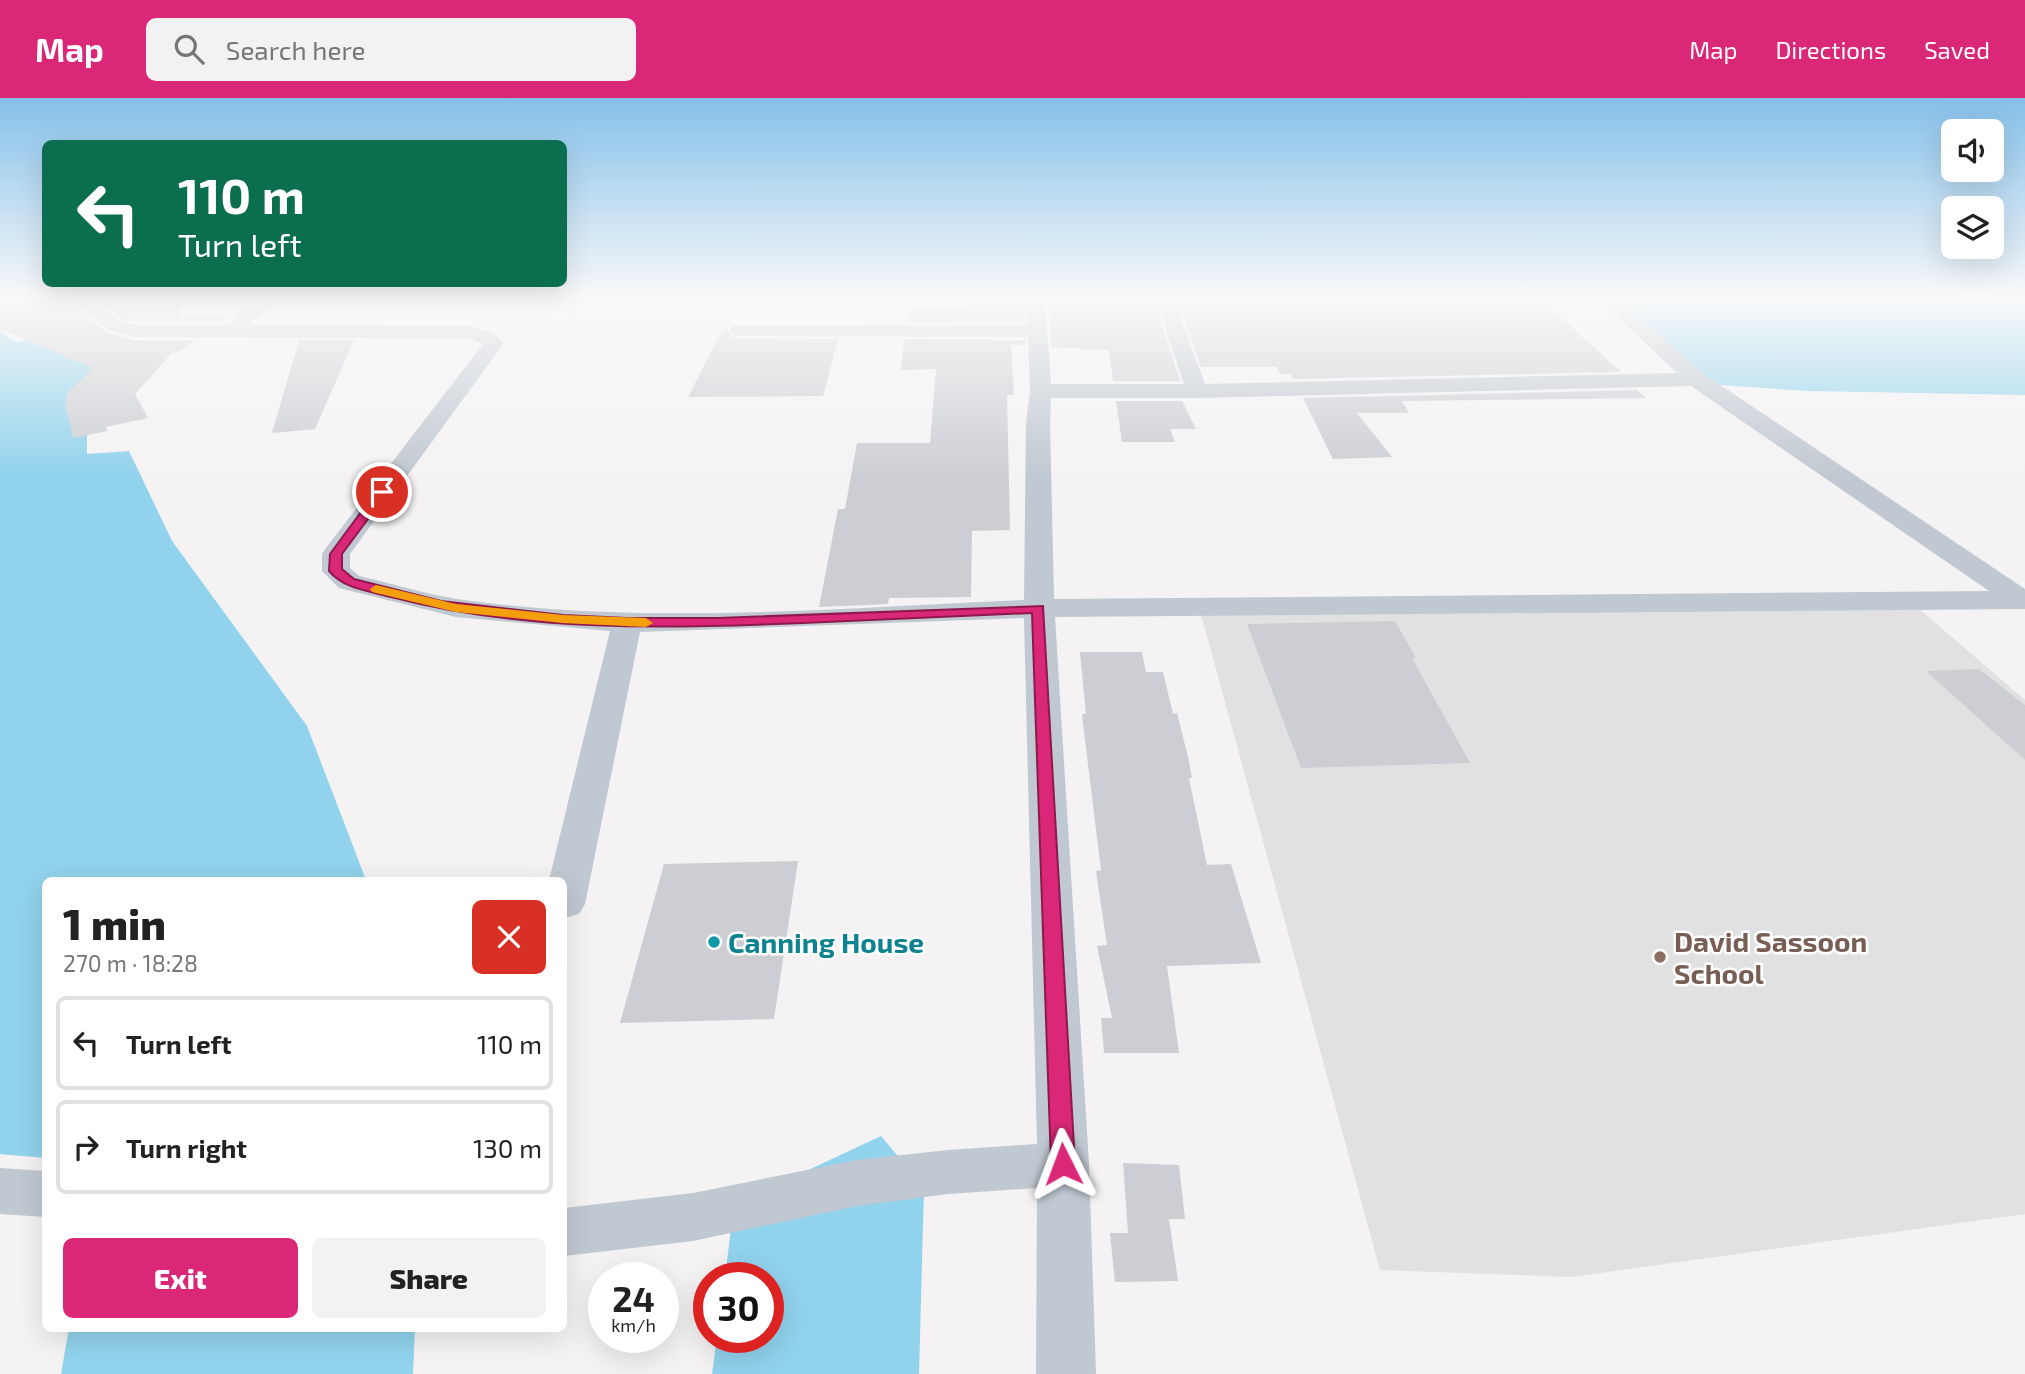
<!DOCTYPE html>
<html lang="en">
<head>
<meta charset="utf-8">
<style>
	:root { --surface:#fff; --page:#f2f2f2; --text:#222; --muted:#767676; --line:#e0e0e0; --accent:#db2777 }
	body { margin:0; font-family:"Exo 2",sans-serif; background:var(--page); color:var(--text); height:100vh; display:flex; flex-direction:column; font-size:26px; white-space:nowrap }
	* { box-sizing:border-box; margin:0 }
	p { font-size:23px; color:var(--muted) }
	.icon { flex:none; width:38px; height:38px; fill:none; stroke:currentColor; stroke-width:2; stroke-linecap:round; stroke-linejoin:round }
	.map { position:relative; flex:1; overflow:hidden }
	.details { position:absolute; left:42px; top:779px; width:525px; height:455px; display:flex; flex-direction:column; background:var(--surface); border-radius:10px; box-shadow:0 7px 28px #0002 }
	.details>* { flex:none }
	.top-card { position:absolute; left:42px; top:42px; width:525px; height:147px; border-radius:10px; box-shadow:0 7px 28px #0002; background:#0b6e4f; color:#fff; overflow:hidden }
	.controls { position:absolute; left:1941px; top:21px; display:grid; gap:14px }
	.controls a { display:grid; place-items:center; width:63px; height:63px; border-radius:10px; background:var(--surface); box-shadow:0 7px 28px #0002; font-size:35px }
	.speed { position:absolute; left:588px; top:1164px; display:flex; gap:14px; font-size:35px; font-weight:700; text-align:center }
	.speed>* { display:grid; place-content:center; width:91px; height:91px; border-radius:50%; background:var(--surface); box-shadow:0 7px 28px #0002; line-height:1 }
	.speed small { font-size:18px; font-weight:400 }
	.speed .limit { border:10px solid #d22; background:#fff; color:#111 }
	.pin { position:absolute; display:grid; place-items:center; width:60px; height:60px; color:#fff; margin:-30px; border:4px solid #fff; border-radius:50%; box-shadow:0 2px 7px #0007 }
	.me { position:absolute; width:77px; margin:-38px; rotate:357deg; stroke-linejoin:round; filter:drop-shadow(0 0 5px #0008) }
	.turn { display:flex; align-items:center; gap:24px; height:147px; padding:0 21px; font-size:32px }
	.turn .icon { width:91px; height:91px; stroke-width:2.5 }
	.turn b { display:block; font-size:49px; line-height:60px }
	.round { display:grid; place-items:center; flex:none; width:74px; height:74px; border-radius:10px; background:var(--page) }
	.headline { display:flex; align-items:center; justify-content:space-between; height:119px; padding:0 21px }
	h1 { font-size:42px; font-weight:800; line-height:52px }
	.primary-button { display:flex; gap:14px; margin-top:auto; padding:14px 21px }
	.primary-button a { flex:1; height:80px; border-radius:10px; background:var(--accent); color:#fff; font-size:28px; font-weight:800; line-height:80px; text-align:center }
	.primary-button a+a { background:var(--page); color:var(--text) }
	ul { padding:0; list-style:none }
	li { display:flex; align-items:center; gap:21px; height:94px; margin:0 14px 10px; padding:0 7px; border:4px solid var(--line); border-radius:10px }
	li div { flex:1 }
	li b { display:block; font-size:26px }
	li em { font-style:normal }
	header { display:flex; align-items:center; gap:42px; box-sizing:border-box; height:98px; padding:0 35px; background:var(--accent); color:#fff }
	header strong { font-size:33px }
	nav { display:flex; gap:38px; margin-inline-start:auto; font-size:24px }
	.search { width:490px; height:63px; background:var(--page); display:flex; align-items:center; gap:18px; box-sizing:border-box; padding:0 24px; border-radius:10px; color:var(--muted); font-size:26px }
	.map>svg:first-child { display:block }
	.education { fill:#e2e1e1 }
	.water { fill:#91d2ec }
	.pier { fill:#f4f2f2 }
	.building { fill:#ccced4 }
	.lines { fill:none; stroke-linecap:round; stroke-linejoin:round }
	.street { fill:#c0c8d1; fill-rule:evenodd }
	.route { fill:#db2777; stroke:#8e194d; stroke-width:2 }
	.slow { fill:#f59e0b }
	.culture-dot { fill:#0f9aa8; stroke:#fff; stroke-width:2.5 }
	.education-dot { fill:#8d6e63; stroke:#fff; stroke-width:2.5 }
	.labels { text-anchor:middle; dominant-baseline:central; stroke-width:5; stroke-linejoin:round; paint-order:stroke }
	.near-education-label { font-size:28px; font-weight:bold; fill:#785e54; stroke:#fff; text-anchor:start }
	.near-culture-label { font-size:28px; font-weight:bold; fill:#0d838f; stroke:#fff; text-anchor:start }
</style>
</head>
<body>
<header>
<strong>Map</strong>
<div class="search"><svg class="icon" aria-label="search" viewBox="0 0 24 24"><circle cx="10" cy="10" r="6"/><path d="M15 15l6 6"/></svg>Search here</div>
<nav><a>Map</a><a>Directions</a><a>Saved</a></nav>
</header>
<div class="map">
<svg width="2025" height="1276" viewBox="0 0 2025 1276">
	<rect width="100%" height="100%" fill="#f4f2f2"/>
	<polygon class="education" points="1917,509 2025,602 2025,1116 1571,1179 1380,1172 1201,516"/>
	<g class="water">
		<polygon points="1613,199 2025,199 2025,297 1809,293 1719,287 1672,255"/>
		<polygon points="69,233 138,314 87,333 87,356 129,353 172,443 307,628 366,782 46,782 45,1068 0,1069 0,234 17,244"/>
		<polygon points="881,1038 924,1089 919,1276 712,1276 717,1239 768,1239 768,1180 725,1179 734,1107"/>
		<polygon points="69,1230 415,1230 413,1276 61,1276"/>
	</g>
	<polygon class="pier" points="0,1056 45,1060 46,1072 0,1072"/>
	<g class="building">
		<polygon points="0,199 64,199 106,234 134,242 195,242 177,255 172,255 135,296 148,320 106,329 107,333 73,340 65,306 68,294 93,270 0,231"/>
		<polygon points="93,199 179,199 181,219 228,218 219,224 135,224 122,221"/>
		<polygon points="1050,199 1153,199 1180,283 1113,283 1109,252 1051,249"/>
		<polygon points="1176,199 1541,201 1621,274 1293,281 1291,276 1280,276 1277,269 1201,269"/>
		<polygon points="990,207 1025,207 1025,224 907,225 909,211 965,211 965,208"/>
		<polygon points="723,230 728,230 731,238 740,241 838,241 823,298 688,299"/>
		<polygon points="905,241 1025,242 1026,247 1011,247 1014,297 1007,297 1010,432 972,433 971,499 889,500 888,506 819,509 838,411 845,411 857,345 930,345 936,271 900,272"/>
		<polygon points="299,242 354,242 315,331 272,335"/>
		<polygon points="1637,292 1646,300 1402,303 1409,315 1357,315 1392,359 1333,361 1303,300"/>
		<polygon points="1116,303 1182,303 1196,331 1170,331 1175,344 1122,344"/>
		<polygon points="1395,523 1416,560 1412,560 1470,665 1301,670 1247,526"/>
		<polygon points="1080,554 1142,554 1146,574 1163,574 1173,616 1177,615 1188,659 1192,680 1189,680 1207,767 1231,766 1261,865 1167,868 1179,955 1104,955 1101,920 1112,920 1097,848 1107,847 1096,773 1101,772 1084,634 1082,616 1086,616"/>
		<polygon points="1979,571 2025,607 2025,662 1926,573"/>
		<polygon points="798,763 774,921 620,925 664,766"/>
		<polygon points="1123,1065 1179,1067 1185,1121 1169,1121 1178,1183 1115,1184 1110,1135 1128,1135"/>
	</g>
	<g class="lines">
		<g class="street">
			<path d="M67,199H88L121,223L135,227H230C246,205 256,199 283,199L255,220L250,227L470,228L494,235L504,245L350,456V470L359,478C391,485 424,496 457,501C645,528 836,510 1024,502L1026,326L1030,293L1028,239L740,238L733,236L730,232L733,228L1028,227L1027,199H1045L1051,286H1184L1155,199H1173L1205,286L1677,275L1597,199H1617L1704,276L2025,491V511L1055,519L1089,1066L1096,1276H1036L1037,1090L948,1096L857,1108L693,1143L564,1158V1110L693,1095L857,1062L948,1052L1037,1046L1024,520L640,534L585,806L579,816L564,820V782H549L610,533L456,519L339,490L322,473V456L326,450L483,246L469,240L134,239L107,231ZM1691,288L1989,493L1054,501L1050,326L1051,300H1197Z"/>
			<polygon points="0,1070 46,1073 46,1119 0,1116"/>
		</g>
	</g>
	<linearGradient id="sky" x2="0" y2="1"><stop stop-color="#85c0ea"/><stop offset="0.53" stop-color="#faf9f9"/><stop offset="1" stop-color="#faf9f9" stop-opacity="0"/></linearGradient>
	<rect width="2025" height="378" fill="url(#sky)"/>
	<path class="route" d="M382,390L388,394L342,456V471L354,481L441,503L563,517L627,520H718L1043,508L1075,1066L1071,1073L1063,1076L1055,1073L1051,1066L1032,515C956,518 880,522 803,525C666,531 525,534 391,499C369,493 344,491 329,473L330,456L378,391Z"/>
	<polygon class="slow" points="376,487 456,506 563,517 646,520 653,525 646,529 563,525 456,514 372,494 370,491"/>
	<circle class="culture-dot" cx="714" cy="844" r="7"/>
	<circle class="education-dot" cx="1660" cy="859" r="7"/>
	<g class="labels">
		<g class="near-education-label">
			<text x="1674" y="843">David Sassoon<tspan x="1674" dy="32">School</tspan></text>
		</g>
		<g class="near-culture-label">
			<text x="728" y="844">Canning House</text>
		</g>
	</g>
</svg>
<div class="controls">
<a><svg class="icon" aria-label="sound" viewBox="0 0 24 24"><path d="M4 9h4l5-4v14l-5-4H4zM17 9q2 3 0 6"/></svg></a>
<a><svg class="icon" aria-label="layers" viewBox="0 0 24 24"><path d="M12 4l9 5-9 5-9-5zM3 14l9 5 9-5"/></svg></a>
</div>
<div class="speed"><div>24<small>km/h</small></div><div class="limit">30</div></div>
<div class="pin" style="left:382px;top:394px;background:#d93025"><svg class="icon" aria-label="arrive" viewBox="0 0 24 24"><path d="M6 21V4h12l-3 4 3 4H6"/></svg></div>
<svg class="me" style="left:1063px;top:1066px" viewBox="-20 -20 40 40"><path d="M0-17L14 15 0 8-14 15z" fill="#db2777" stroke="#fff" stroke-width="4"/></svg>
<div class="top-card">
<div class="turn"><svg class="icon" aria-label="left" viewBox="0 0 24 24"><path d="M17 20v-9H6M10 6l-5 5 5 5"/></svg><div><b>110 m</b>Turn left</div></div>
</div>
<section class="details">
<div class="headline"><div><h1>1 min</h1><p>270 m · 18:28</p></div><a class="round" style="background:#d93025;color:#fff"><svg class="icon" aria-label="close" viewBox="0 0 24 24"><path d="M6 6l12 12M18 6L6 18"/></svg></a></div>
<ul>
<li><svg class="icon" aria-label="left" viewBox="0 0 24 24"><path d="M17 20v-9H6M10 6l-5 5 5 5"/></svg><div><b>Turn left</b></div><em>110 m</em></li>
<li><svg class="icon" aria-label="right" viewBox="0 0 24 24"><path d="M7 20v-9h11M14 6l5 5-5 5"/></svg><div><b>Turn right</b></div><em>130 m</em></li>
</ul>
<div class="primary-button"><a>Exit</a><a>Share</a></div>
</section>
</div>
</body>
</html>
